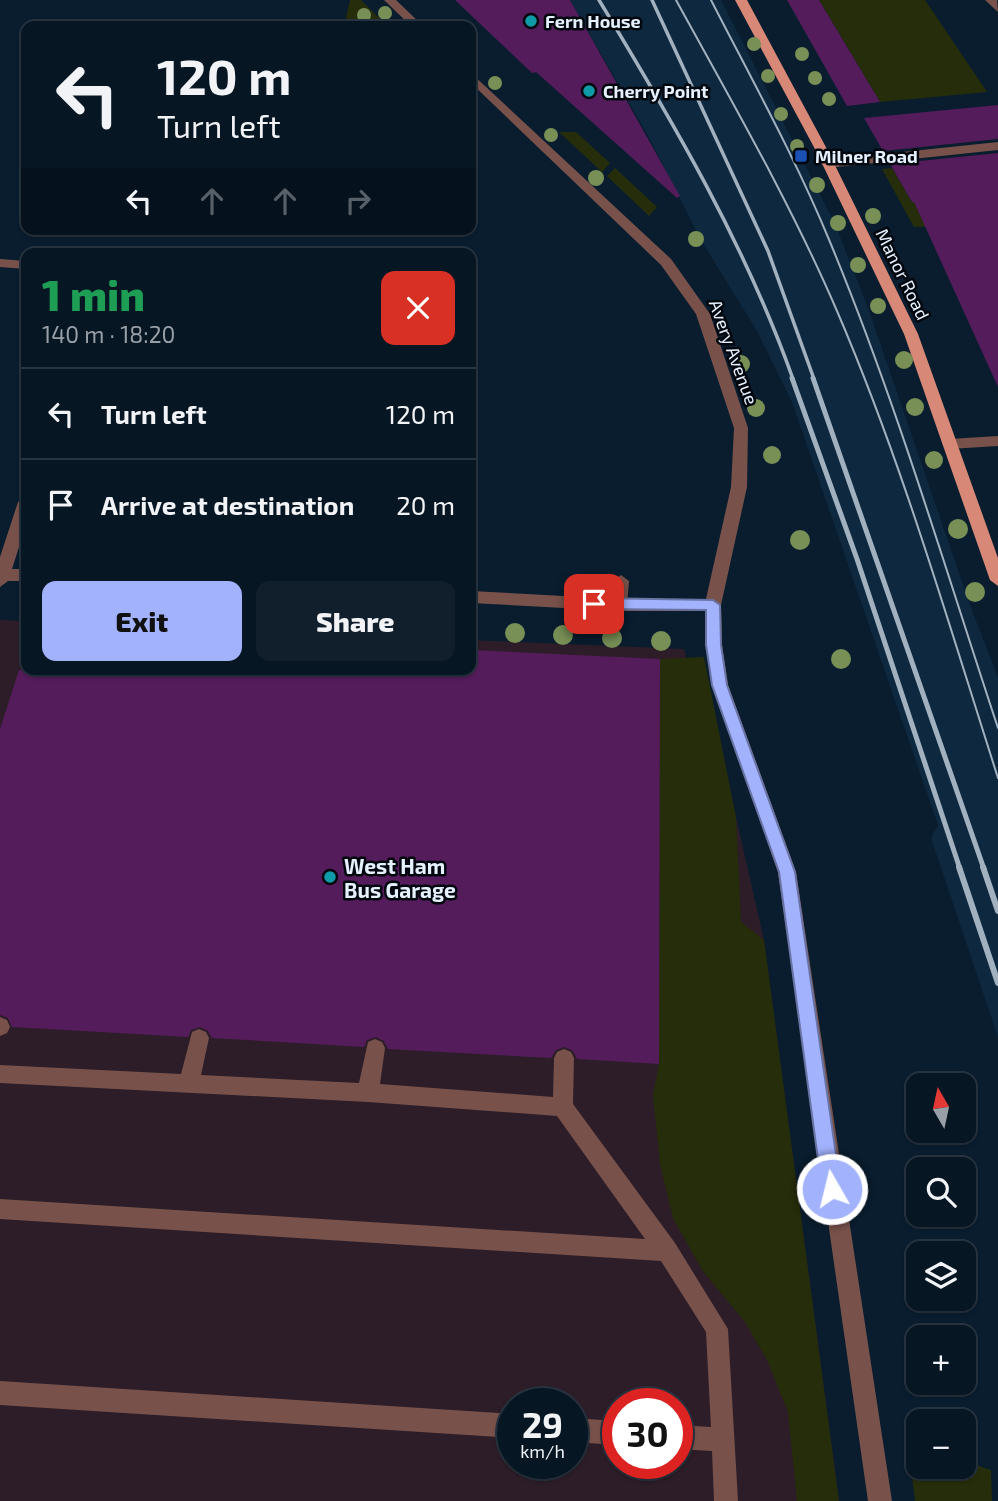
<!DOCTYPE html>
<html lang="en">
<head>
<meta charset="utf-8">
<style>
	:root { --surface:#071623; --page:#101f2b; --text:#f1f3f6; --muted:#989fa6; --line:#283541; --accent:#a2b2fd }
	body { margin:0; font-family:"Exo 2",sans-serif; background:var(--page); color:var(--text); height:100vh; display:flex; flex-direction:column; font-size:26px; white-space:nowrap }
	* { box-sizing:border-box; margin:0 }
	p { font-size:23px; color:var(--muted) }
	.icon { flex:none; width:38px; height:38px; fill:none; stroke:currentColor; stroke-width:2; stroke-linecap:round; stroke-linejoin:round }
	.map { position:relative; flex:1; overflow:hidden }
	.panel { position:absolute; left:21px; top:248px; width:455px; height:427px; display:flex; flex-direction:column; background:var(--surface); border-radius:14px; box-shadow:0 2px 5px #0004,0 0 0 2px var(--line) }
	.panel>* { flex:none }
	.guide { position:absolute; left:21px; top:21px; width:455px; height:214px; border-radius:14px; box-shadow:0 2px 5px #0004,0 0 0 2px var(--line); background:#071623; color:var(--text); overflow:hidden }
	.needle { width:46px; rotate:351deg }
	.controls { position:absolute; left:906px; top:1073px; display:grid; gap:14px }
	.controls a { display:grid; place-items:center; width:70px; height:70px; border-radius:14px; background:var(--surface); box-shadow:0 2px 5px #0004,0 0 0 2px var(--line); font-size:35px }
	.speed { position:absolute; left:497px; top:1388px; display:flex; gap:14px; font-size:35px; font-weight:700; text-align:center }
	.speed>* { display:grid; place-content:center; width:91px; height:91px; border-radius:50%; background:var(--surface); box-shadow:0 2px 5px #0004,0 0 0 2px var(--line); line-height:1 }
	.speed small { font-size:18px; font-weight:400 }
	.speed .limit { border:10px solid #d22; background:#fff; color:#111 }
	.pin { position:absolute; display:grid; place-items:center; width:60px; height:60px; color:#fff; margin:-30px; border-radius:14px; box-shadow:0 4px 10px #0006 }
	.me { position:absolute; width:77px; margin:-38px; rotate:352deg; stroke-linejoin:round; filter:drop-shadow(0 0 5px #0008) }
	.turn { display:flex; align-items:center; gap:24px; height:147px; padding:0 21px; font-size:32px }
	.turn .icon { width:91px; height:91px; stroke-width:2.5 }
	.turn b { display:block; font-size:49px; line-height:60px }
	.lanes { display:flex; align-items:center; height:66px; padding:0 21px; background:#0003; justify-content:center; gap:35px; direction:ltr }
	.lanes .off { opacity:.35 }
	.round { display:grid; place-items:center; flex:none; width:74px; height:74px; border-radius:14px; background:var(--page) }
	.head { display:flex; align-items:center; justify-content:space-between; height:119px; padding:0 21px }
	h1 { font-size:42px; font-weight:800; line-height:52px; color:#1e9e55 }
	.button { display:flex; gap:14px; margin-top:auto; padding:14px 21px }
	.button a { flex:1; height:80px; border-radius:14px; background:var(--accent); color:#111; font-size:28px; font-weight:800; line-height:80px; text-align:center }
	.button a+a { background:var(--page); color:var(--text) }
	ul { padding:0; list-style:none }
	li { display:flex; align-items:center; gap:21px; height:91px; padding:0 21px; border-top:2px solid var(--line) }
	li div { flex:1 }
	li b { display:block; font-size:26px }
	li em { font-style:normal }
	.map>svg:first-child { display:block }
	.industrial { fill:#2c1d28; fill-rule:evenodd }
	.built { fill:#0e293f }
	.green { fill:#262d0a }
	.building { fill:#541c5a }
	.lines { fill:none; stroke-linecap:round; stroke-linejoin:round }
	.lane { fill:#78524a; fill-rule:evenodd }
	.street { fill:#78524a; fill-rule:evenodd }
	.primary { fill:#d78877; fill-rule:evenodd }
	.tram { stroke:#a2b1bf; stroke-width:2 }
	.rail-far2 { stroke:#a2b1bf; stroke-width:3.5 }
	.rail-far1 { stroke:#a2b1bf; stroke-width:5 }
	.rail { stroke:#a2b1bf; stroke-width:6 }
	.tree { fill:#788f56 }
	.route { fill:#a2b2fd; stroke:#6974a4; stroke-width:2 }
	.culture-dot { fill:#0f9aa8; stroke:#02070e; stroke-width:2.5 }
	.transit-dot { fill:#1a4fb4; stroke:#02070e; stroke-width:2.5 }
	.labels { text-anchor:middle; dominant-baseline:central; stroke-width:5; stroke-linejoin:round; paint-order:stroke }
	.far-poi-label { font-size:18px; font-weight:bold; fill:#e5f1fe; stroke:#02070e; text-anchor:start }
	.far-street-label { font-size:18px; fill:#e5f1fe; stroke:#02070e }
	.poi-label { font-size:21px; font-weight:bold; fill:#e5f1fe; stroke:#02070e; text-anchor:start }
</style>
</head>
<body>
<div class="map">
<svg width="998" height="1501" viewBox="0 0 998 1501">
	<rect width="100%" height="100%" fill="#091d2f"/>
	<path class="industrial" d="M0,620L26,621V670H471V640L684,649L736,817L764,940L839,1501H0ZM513,1404H572V1463H513ZM618,1404H677V1463H618Z"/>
	<polygon class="built" points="570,0 721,0 835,224 868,308 971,608 998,677 998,1037 931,838 938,825 792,402 757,331 701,240 650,139"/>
	<g class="green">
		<polygon points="350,0 361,0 387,26 344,26"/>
		<polygon points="819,0 925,0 987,92 880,102"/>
		<polygon points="559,132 576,132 610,163 602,172"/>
		<polygon points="615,168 657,207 649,216 607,176"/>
		<polygon points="892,168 912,202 998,193 946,226 914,227 882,169"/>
		<polygon points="704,657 736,817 741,922 764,940 839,1501 797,1501 788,1412 767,1360 745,1322 702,1270 673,1218 660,1164 653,1095 659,1064 660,659"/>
		<polygon points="908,1443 919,1446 919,1466 964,1466 964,1461 991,1470 992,1501 915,1501"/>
	</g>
	<g class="building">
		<polygon points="455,0 570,0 680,196 677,198 536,72 532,73"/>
		<polygon points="787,0 819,0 880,102 847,106"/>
		<polygon points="998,105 998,139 883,151 864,118"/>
		<polygon points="998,153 998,387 914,202 912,202 890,164"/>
		<polygon points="471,650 660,659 659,1064 577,1059 573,1051 565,1047 556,1050 551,1058 388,1049 384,1041 376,1037 367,1040 364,1047 212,1038 208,1031 200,1027 191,1030 188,1037 12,1027 8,1018 0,1015 0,729 19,670 471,670"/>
	</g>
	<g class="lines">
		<g class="lane">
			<polygon points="0,259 26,261 26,269 0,267"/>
			<polygon points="621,575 629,581 627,605 619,611 611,605 613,581"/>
			<polygon points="0,1017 7,1020 10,1027 7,1033 0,1036"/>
			<polygon points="199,1029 206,1032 209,1038 201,1075 359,1083 368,1042 375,1039 382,1042 385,1048 380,1084 553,1097 554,1058 557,1052 564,1049 571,1052 574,1058 573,1104 675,1243 728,1329 738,1501 714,1501 712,1451 677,1449 677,1425 711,1427 706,1332 661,1261 0,1219 0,1199 645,1239 557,1116 368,1102 0,1083 0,1065 181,1074 192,1032"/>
			<polygon points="0,1381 513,1414 513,1438 0,1405"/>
			<polygon points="572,1418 618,1421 618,1445 572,1442"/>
		</g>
		<g class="street">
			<polygon points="384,0 396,0 423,26 411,26"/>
			<polygon points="985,0 997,0 998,12"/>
			<polygon points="471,73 671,259 710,314 748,428 747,487 721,605 722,645 728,685 796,872 892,1501 868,1501 778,872 712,685 706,645 705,611 619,611 471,603 471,591 619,599 706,599 731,487 734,428 696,314 661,265 471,83"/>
			<polygon points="998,142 998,150 827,168 821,164 827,160"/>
			<polygon points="998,436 998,446 949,449 942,444 949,439"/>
			<polygon points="26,497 26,525 12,569 26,569 26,581 8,581 0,587 0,557 18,502"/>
		</g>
		<polygon class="primary" points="735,0 747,0 828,151 918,334 998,558 998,586 990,580 904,334 816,151"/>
		<g class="tram">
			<path d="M676,0C732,102 791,204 837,311C902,462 948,622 998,778"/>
			<path d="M711,0C752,80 796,159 830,242C896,401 944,565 998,728"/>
		</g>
		<g class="rail-far2">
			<path d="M599,0C673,122 745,244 793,379"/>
			<polyline points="652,0 768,251 814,379"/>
		</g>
		<g class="rail-far1">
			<polyline points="792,378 857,559 960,869"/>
			<polyline points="813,378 984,869"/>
		</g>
		<g class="rail">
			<polyline points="959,867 998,983"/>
			<polyline points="983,867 998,911"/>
		</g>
	</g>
	<g class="tree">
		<circle cx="385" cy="13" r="7"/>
		<circle cx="364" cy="15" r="7"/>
		<circle cx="754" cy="44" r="7"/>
		<circle cx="802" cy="54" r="7"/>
		<circle cx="768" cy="76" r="7"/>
		<circle cx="815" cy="78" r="7"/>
		<circle cx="495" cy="83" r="7"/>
		<circle cx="829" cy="99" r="7"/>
		<circle cx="781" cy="114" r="7"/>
		<circle cx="551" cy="135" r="7"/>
		<circle cx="797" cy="146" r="7"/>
		<circle cx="596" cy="178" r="8"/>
		<circle cx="817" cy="185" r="8"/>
		<circle cx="873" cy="216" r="8"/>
		<circle cx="838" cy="223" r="8"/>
		<circle cx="696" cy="239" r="8"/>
		<circle cx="858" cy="265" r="8"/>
		<circle cx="878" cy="306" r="8"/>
		<circle cx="904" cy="360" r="9"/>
		<circle cx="741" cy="364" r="9"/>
		<circle cx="915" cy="407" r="9"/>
		<circle cx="756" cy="408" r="9"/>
		<circle cx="772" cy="455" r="9"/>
		<circle cx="934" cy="460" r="9"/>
		<circle cx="958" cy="529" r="10"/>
		<circle cx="800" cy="540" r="10"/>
		<circle cx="975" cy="592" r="10"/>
		<circle cx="515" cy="633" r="10"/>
		<circle cx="563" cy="635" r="10"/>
		<circle cx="612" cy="638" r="10"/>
		<circle cx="661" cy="641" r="10"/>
		<circle cx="841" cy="659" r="10"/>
	</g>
	<polygon class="route" points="594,598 713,600 720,605 721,645 727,685 795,872 841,1189 839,1195 832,1198 825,1195 822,1189 779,872 712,685 706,645 706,610 594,609 587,604"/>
	<g class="culture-dot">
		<circle cx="531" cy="21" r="7"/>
		<circle cx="589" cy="91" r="7"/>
		<circle cx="330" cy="877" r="7"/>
	</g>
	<rect class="transit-dot" x="794" y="149" width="14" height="14" rx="3.5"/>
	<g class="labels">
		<g class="far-poi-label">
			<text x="545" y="21">Fern House</text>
			<text x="603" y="91">Cherry Point</text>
			<text x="815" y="156">Milner Road</text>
		</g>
		<g class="far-street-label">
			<text transform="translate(903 274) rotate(64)">Manor Road</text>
			<text transform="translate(734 352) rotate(70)">Avery Avenue</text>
		</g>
		<g class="poi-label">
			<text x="344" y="865">West Ham<tspan x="344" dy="24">Bus Garage</tspan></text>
		</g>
	</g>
</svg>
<div class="controls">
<a><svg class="needle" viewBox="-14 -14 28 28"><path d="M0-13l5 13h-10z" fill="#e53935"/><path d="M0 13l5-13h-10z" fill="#989fa6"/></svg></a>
<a><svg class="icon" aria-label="search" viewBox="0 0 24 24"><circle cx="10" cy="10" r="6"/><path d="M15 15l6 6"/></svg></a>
<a><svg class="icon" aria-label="layers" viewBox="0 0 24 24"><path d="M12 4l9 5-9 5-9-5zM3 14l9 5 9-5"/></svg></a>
<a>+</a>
<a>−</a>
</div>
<div class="speed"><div>29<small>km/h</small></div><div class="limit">30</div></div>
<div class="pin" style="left:594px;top:604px;background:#d93025"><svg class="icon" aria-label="arrive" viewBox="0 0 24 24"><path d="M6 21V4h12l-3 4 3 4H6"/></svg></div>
<svg class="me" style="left:832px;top:1189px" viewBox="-20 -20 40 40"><circle r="17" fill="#a2b2fd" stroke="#fff" stroke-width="3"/><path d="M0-11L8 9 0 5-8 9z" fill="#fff"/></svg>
<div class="guide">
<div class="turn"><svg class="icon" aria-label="left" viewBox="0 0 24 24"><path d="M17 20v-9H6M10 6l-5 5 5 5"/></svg><div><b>120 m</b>Turn left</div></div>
<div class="lanes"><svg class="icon" aria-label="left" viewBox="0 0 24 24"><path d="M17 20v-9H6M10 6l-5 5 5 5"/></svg><svg class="icon off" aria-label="ahead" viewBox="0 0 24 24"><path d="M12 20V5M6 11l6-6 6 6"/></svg><svg class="icon off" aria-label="ahead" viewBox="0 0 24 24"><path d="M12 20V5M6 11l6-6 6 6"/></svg><svg class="icon off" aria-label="right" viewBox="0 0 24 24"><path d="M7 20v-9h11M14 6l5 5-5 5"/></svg></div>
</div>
<section class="panel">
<div class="head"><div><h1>1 min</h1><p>140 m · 18:20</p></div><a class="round" style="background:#d93025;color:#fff"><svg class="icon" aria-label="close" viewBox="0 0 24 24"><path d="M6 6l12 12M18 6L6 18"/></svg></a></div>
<ul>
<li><svg class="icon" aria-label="left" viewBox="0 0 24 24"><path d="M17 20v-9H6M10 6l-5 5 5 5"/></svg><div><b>Turn left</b></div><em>120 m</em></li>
<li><svg class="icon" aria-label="arrive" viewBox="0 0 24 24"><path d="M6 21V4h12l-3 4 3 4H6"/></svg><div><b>Arrive at destination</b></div><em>20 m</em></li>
</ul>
<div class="button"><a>Exit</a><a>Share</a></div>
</section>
</div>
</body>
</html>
